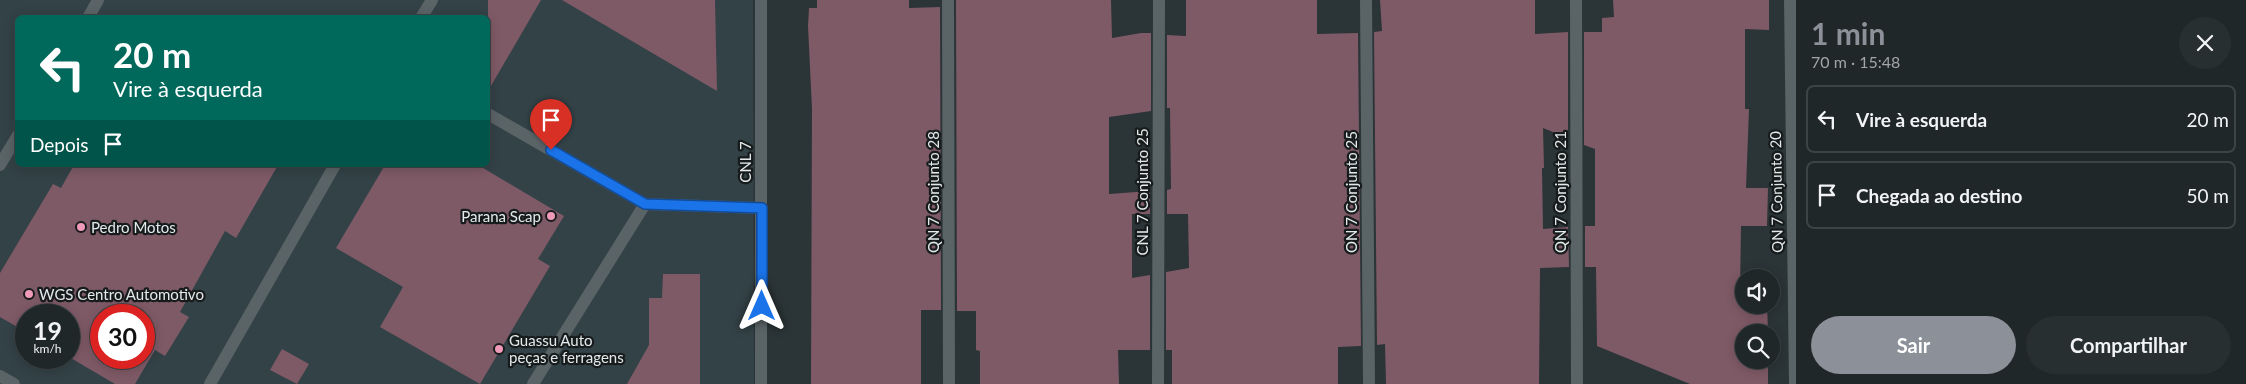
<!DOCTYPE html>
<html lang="pt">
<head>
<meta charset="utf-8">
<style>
	:root { --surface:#202728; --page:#282f30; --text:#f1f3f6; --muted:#a2a5a8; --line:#3d4445; --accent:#8c9099 }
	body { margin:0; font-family:Lato,sans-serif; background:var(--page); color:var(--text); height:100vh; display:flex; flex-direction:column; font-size:19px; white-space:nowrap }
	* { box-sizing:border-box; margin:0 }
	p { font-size:16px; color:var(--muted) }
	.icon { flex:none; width:28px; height:28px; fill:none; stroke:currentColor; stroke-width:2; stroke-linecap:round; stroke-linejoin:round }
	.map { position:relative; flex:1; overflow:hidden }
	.sheet { display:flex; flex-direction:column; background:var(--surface); width:450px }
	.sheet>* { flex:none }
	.guide { position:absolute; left:15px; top:15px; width:475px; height:152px; border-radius:8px; box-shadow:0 2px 12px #0003,0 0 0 1px var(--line); background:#00695c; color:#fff; overflow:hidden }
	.fabs { position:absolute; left:1735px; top:269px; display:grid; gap:10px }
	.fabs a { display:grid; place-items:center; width:45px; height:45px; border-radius:50%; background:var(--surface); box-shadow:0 2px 12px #0003,0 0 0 1px var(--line); font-size:25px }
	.speed { position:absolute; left:15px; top:304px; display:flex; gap:10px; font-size:25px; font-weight:700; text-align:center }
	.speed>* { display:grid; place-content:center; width:65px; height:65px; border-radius:50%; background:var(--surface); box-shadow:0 2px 12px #0003,0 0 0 1px var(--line); line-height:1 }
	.speed small { font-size:12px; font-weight:400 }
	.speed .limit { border:8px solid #d22; background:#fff; color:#111 }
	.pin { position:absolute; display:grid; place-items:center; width:42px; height:42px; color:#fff; margin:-51px -21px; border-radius:50% 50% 50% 0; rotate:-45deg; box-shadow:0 0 5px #0007 }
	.pin .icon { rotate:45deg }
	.me { position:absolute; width:55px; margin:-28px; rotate:0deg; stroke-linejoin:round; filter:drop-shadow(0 0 4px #0008) }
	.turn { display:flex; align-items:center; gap:18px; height:105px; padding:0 15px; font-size:22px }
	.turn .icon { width:65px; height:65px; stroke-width:2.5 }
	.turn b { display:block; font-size:35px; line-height:42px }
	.then { display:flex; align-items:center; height:48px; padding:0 15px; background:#0003; gap:10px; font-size:19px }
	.round { display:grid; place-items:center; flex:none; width:52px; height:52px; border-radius:26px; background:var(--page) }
	.summary { display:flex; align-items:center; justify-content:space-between; height:85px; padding:0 15px }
	h1 { font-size:30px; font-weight:700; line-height:38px; color:var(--accent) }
	.primary-button { display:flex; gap:10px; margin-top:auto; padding:10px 15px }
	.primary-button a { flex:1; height:58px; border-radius:30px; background:var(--accent); color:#fff; font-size:20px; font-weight:700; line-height:58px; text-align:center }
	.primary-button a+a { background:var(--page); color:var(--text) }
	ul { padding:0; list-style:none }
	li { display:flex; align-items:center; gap:15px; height:68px; margin:0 10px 8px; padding:0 5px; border:2px solid var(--line); border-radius:8px }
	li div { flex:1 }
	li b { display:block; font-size:19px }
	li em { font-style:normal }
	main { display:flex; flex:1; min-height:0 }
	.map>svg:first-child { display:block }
	.built { fill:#334247; fill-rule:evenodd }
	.building { fill:#7e5a66; fill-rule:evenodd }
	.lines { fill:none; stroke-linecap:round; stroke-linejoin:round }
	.minor { stroke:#5a6366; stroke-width:12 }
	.route-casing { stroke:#114b97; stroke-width:12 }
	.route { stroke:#1a73e8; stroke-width:9 }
	.poi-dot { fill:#ef9ab8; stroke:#171b1c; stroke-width:2 }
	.labels { text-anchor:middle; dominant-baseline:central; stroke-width:4.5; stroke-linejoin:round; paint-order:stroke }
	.street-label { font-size:15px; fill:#e4eaeb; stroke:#171b1c }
	.poi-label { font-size:15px; fill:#e4eaeb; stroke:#171b1c; text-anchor:start }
</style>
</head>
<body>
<main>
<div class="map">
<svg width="1796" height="384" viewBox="0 0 1796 384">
	<rect width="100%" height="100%" fill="#2b3436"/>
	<path class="built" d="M0,0H753L754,384H0ZM18,18H488V165H18ZM26,315H69V358H26ZM101,315H144V358H101Z"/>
	<g class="building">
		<polygon points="488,0 541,0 488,91"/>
		<polygon points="562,0 715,0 717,91"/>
		<polygon points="817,0 909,0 909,8 940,7 941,310 921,310 921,384 811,384 812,109 808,26 809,8 817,8"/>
		<polygon points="956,0 1111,0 1112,38 1141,33 1151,33 1151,111 1109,117 1109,194 1150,191 1150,214 1132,214 1132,278 1150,275 1150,350 1118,350 1119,384 980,384 980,351 976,350 976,311 957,311"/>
		<polygon points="1186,0 1317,0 1317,34 1358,33 1361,346 1338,347 1338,384 1172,384 1172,350 1166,350 1166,272 1189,268 1188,214 1167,214 1167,190 1171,189 1170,108 1167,108 1167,35 1186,36"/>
		<polygon points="1380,0 1535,0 1535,34 1568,32 1568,138 1543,128 1544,168 1542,168 1543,229 1568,227 1569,267 1540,268 1539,384 1386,384 1385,344 1377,345 1374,32 1382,31"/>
		<polygon points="1613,0 1769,0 1769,30 1745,29 1745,109 1749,109 1746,188 1768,188 1767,226 1741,226 1740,292 1744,292 1744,305 1767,305 1768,332 1744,332 1744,360 1768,360 1768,384 1690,384 1597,346 1596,267 1585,267 1585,226 1595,226 1595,149 1584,145 1584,32 1602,32 1602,18 1614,17"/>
		<path d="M74,165H278L236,238L225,231L180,312L189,317L165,356L155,350L135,384H115L69,357V315H26V332L0,317V273L53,184L61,188ZM101,315H144V358H101Z"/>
		<polygon points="385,165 478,165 564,216 538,259 550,266 480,384 380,327 403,287 336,248"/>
		<polygon points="663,274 700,274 700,384 627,384 649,345 649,298 662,298"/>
		<polygon points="282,349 309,364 297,384 270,370"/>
	</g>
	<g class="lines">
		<g class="minor">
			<polyline points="761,0 761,384"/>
			<polyline points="948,0 949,384"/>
			<polyline points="1366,0 1369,384"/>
			<polyline points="1576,0 1577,384"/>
			<polyline points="1790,0 1795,384"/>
			<polyline points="88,18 98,0"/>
			<polyline points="421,18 432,0"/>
			<polyline points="488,114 645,204 762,208"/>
			<polyline points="0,165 18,135"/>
			<polyline points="0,376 14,384"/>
			<polyline points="210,384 335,165"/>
			<polyline points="533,384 645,204"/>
			<polyline points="1158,384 1159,0"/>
		</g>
	</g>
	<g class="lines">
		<defs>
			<polyline id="route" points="551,150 645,204 762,208 762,306"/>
		</defs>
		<use href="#route" class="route-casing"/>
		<use href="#route" class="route"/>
	</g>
	<g class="poi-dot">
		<circle cx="551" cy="216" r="5"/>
		<circle cx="81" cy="227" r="5"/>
		<circle cx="29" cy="294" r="5"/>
		<circle cx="499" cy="349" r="5"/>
	</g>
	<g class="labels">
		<g class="street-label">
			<text transform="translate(745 162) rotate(-90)">CNL 7</text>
			<text transform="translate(933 192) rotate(-90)">QN 7 Conjunto 28</text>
			<text transform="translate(1142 192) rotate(-90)">CNL 7 Conjunto 25</text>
			<text transform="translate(1351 192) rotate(-90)">ON 7 Conjunto 25</text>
			<text transform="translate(1560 192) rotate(-90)">QN 7 Conjunto 21</text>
			<text transform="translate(1776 192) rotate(-91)">QN 7 Conjunto 20</text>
		</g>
		<g class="poi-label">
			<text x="541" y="216" text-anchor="end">Parana Scap</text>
			<text x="91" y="227">Pedro Motos</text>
			<text x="39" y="294">WGS Centro Automotivo</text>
			<text x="509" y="340">Guassu Auto<tspan x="509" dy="17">peças e ferragens</tspan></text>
		</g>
	</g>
</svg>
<div class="fabs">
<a><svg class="icon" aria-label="sound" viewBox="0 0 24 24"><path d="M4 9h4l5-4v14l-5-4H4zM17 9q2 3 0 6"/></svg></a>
<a><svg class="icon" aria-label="search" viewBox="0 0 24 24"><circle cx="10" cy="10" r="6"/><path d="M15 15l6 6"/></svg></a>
</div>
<div class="speed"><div>19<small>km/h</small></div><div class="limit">30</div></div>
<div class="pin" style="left:551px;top:150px;background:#d93025"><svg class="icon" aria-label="arrive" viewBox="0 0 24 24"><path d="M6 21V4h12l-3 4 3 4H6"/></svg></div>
<svg class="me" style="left:762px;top:306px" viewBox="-20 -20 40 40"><path d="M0-17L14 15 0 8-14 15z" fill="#1a73e8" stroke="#fff" stroke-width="4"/></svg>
<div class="guide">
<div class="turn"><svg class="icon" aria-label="left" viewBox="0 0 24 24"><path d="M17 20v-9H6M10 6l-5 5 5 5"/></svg><div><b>20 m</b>Vire à esquerda</div></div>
<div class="then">Depois<svg class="icon" aria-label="arrive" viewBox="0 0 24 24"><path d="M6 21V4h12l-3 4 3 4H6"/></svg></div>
</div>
</div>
<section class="sheet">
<div class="summary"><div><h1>1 min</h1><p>70 m · 15:48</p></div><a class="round"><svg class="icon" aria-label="close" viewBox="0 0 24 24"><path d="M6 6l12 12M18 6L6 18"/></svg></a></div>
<ul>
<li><svg class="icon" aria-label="left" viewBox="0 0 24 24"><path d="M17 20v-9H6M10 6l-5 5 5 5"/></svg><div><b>Vire à esquerda</b></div><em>20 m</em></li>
<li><svg class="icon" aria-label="arrive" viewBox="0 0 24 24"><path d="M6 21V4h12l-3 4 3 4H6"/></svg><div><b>Chegada ao destino</b></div><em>50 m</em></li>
</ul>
<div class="primary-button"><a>Sair</a><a>Compartilhar</a></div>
</section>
</main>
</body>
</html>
